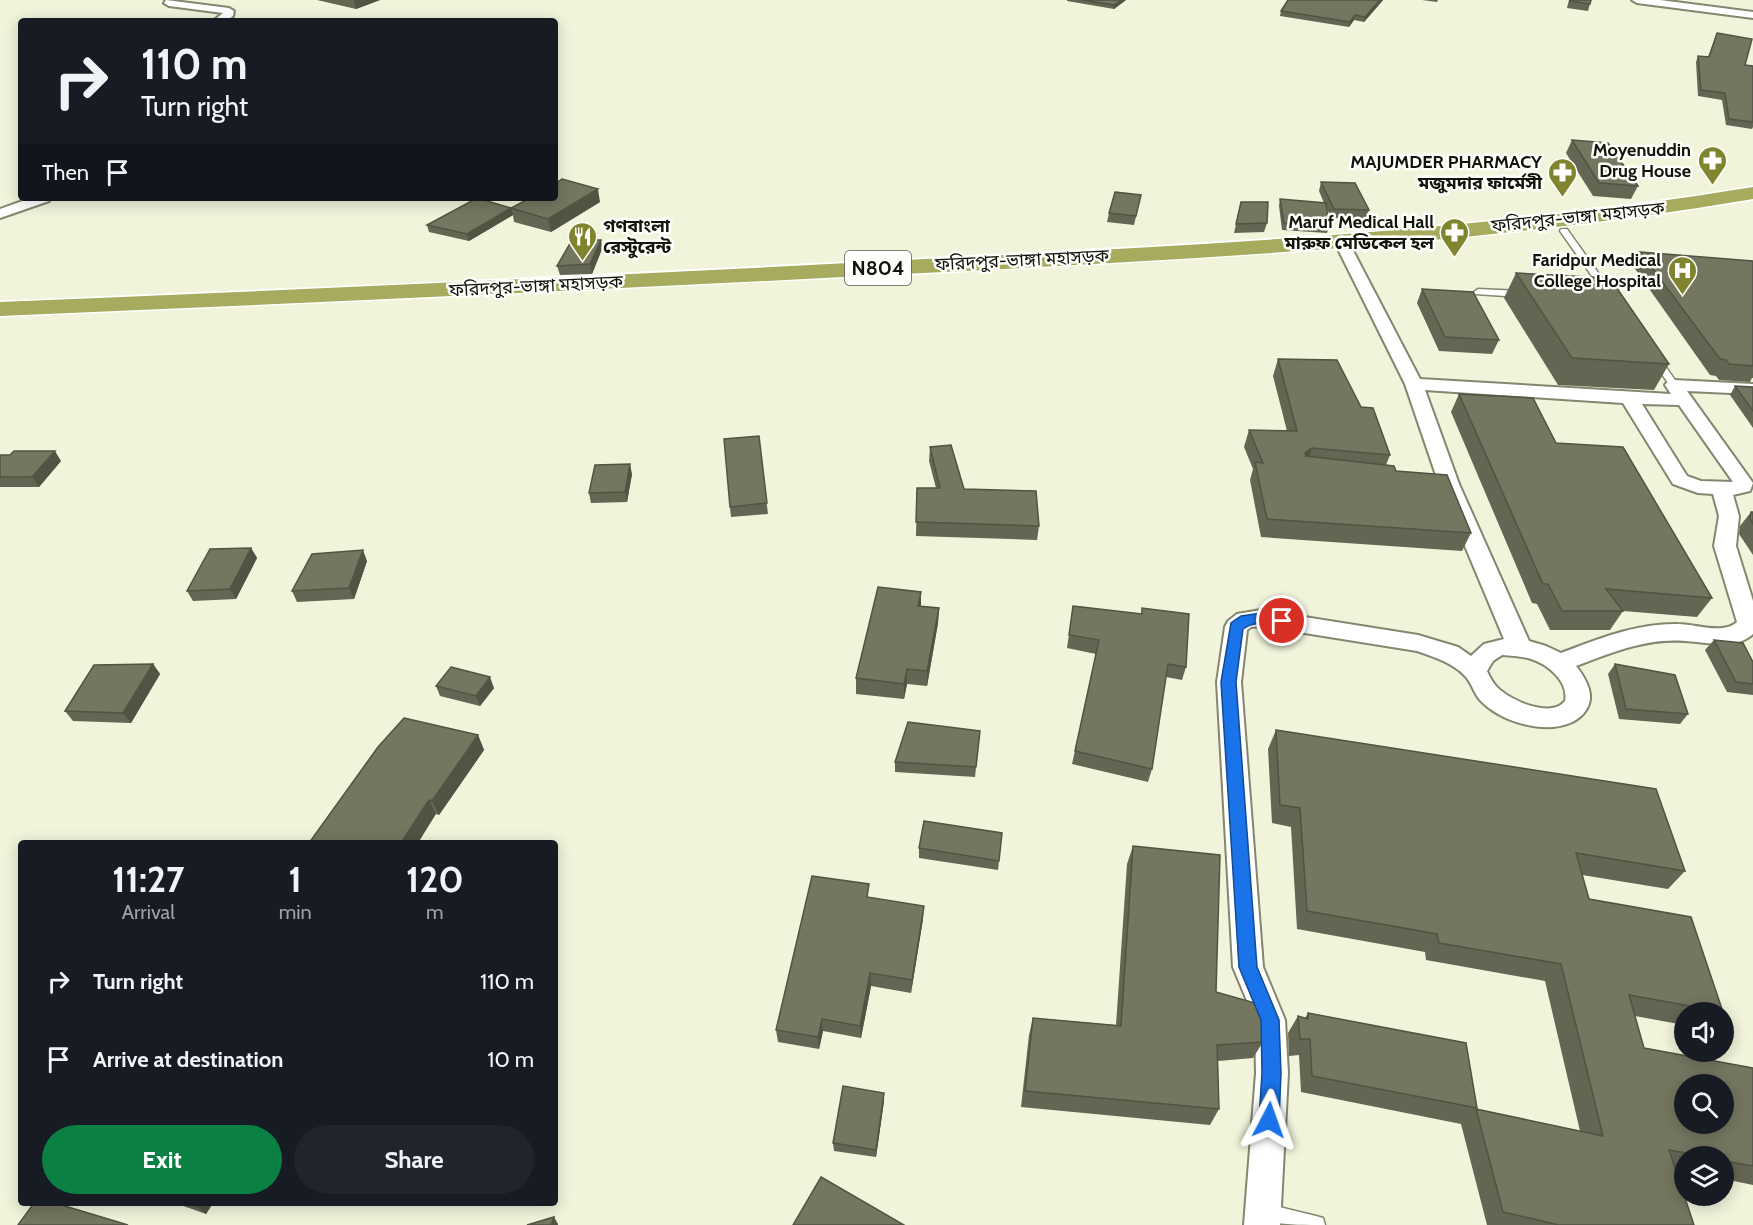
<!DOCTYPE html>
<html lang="en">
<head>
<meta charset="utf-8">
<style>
	:root { --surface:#171b24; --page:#20242c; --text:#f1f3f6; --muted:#9ea1a6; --accent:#0b8043 }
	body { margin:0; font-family:Cabin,"Noto Sans Bengali",sans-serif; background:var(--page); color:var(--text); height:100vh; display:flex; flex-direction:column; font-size:22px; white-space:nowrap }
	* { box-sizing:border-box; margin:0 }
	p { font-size:20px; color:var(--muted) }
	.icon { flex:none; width:33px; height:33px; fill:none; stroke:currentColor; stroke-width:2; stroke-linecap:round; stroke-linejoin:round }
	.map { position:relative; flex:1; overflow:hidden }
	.panel { position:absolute; left:18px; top:840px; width:540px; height:366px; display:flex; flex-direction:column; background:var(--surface); border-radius:6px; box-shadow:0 3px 15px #0003 }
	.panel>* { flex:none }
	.guide { position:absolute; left:18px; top:18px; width:540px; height:183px; border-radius:6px; box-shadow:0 3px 15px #0003; background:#171b24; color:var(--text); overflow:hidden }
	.fabs { position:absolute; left:1674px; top:1002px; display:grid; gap:12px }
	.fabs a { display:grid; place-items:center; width:60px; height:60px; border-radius:50%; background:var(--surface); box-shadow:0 3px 15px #0003; font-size:30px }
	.pin { position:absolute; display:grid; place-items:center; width:51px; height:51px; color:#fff; margin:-26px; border:3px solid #fff; border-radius:50%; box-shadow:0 2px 6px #0007 }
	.me { position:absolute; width:66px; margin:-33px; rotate:4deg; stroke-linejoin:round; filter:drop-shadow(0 0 4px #0008) }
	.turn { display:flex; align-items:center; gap:21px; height:126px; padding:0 24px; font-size:27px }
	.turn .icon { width:78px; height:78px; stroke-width:2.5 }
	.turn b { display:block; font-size:42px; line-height:51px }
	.then { display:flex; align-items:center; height:57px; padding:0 24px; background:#0003; gap:12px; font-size:22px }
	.eta { display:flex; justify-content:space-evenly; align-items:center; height:102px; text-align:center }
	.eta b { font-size:36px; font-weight:700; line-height:42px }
	.cta { display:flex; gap:12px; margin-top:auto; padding:12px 24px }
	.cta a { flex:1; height:69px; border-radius:36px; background:var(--accent); color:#fff; font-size:24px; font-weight:700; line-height:69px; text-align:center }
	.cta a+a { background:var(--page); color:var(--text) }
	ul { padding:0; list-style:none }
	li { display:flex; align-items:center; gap:18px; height:78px; padding:0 24px }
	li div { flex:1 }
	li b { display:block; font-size:22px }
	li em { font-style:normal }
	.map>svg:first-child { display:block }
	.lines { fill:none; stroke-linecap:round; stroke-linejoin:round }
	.lane-casing { stroke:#84866f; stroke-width:3 }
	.street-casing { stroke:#84866f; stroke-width:4 }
	.highway-casing { stroke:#fff; stroke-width:3 }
	.lane { fill:#fff; fill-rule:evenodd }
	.street { fill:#fff; fill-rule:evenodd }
	.highway { fill:#a6ab5e; fill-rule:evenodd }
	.wall { fill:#646553 }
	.shaded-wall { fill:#515343 }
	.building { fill:#747660; stroke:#515343; stroke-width:1.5; fill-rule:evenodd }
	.route { fill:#1a73e8; stroke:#114b97; stroke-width:1.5 }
	.labels { text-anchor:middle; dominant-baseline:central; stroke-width:5; stroke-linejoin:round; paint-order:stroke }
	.far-poi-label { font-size:18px; font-weight:bold; fill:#12130a; stroke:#fefffa; text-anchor:end }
	.far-street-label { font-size:18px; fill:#12130a; stroke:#fefffa }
	.shield { fill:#fefffa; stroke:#595a52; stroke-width:1.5 }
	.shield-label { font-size:20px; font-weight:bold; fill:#12130a }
</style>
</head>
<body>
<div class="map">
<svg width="1753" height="1225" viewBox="0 0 1753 1225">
	<rect width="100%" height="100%" fill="#f1f4db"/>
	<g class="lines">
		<defs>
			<g id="lane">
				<polygon points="1561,229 1567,229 1611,291 1610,293 1604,293 1560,231"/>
				<polygon points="1478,289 1521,291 1525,294 1521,297 1475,294 1474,292"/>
				<polygon points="1656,356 1659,357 1677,383 1677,387 1671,387 1651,359"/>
				<path d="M1267,1204L1316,1216L1323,1218L1325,1225C1304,1225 1281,1225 1260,1220L1258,1213L1260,1206Z"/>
			</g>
			<g id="street">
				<polygon points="166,0 229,8 234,11 233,16 226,21 213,21 223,13 169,6 164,3"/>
				<polygon points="1632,0 1660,0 1753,12 1753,18 1637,3"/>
				<polygon points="31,198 51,198 49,201 0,218 0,209"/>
				<path d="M1341,237L1348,241L1420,379L1671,394L1665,385L1668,381L1674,380L1753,384V394L1687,391L1753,483L1750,491L1733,495L1739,516L1736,546L1753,601V634C1734,651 1708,642 1685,641C1646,638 1611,653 1576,666C1583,675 1591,687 1590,699C1589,710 1580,719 1570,723C1544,734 1500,722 1480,700C1474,693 1472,684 1466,677C1454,663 1434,657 1417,651L1261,626L1251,627L1247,630L1241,682L1263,967L1285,1020L1288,1073L1280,1225H1244L1256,1073L1255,1020L1233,967L1217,682L1225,627L1228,621L1237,614L1261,610L1418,635L1458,647L1471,656L1484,644L1504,639L1439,484L1405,384L1334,241ZM1425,390L1623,403L1673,484L1698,493L1713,494L1719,516L1714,546L1737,622C1723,635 1696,624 1678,624C1637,623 1598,639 1561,653L1546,646L1529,641L1459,484ZM1642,404L1679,405L1733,482L1701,481L1687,476ZM1502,655C1512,656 1522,656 1531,659C1548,664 1569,682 1565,701C1551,718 1515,702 1500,690C1494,685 1490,678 1487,671L1493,661Z"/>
			</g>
			<path id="highway" d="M1753,187V199C1487,244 1213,258 944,272C629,288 315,303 0,316V302C315,289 629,275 944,258C1214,244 1486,231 1753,187Z"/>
		</defs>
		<use href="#lane" class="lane-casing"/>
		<use href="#street" class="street-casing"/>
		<use href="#highway" class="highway-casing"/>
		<use href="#lane" class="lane"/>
		<use href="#street" class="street"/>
		<use href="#highway" class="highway"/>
	</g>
	<g class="wall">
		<polygon points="317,0 380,0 356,9"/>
		<polygon points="1067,0 1126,0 1114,9 1067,1"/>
		<polygon points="1288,0 1383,0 1364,22 1354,20 1349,27 1280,16 1281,11"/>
		<polygon points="1422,0 1438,0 1437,2"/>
		<polygon points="1569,0 1591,0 1588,11 1567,8"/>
		<polygon points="1717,33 1745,65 1753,66 1753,127 1752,129 1726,125 1722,100 1698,96 1696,62 1698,56 1708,57"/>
		<polygon points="1572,140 1638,186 1631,199 1593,196 1566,153"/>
		<polygon points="1321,182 1369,210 1366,219 1331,218 1326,207 1329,226 1327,233 1282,230 1279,206 1280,199 1324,203 1319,191"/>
		<polygon points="600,202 551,232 514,222 513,215 469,241 429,232 427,225 511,208"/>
		<polygon points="1241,202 1267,223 1264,232 1234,233"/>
		<polygon points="1139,204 1134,225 1107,222 1109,213"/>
		<polygon points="601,240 602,249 592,274 560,275 557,266"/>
		<polygon points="1640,252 1753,261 1753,378 1752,378 1750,382 1719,380 1716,376 1710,375 1633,266"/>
		<polygon points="1516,273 1669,364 1654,390 1558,385 1504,298"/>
		<polygon points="1422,289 1499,340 1492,354 1439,351 1417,303"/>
		<polygon points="1278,359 1361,407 1390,455 1386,465 1396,471 1471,533 1462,551 1261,537 1250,480 1253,469 1244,447 1249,430 1287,431 1273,376"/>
		<polygon points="1735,386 1753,387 1753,428 1730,395"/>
		<polygon points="1459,394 1556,443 1712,598 1697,617 1623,611 1610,630 1550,630 1537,604 1532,603 1451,412"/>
		<polygon points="759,436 768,514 731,517 730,507"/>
		<polygon points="930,447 964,489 1039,526 1037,540 916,536 917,488 936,488 929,461"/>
		<polygon points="0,455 61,461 39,487 0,487"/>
		<polygon points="632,474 627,502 591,503 589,493"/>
		<polygon points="1751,512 1753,512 1753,555 1739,534 1740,526"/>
		<polygon points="251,548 257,558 236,599 193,601 187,591"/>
		<polygon points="367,561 354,599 297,602 292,591"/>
		<polygon points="921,606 939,608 938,623 927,686 907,684 904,699 856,694 856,678"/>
		<polygon points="1073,606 1141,614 1142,608 1186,667 1182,680 1166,677 1152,769 1148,782 1072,764 1096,654 1067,648"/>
		<polygon points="1714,640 1753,662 1753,695 1727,692 1705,650"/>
		<polygon points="153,664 160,674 131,723 73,721 65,711"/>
		<polygon points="1615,664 1688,714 1680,724 1619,719 1608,674"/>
		<polygon points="436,686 494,688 480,706 440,696"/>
		<polygon points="1276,730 1685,871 1668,889 1582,875 1589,899 1723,1012 1684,1012 1684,1025 1635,1016 1644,1048 1753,1068 1753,1185 1724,1179 1724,1156 1684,1156 1684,1171 1676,1170 1694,1225 1487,1225 1461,1124 1301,1092 1299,1055 1289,1056 1288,1033 1298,1016 1305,1018 1308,1013 1466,1043 1476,1109 1580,1131 1545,981 1426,960 1425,952 1297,929 1291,827 1272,823 1268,749"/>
		<polygon points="980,731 975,777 895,772 895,762"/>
		<polygon points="478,735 484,750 439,815 436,814 309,843"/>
		<polygon points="1002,833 998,870 919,858 919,848"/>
		<polygon points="1133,846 1216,992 1263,1042 1253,1058 1218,1061 1219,1109 1210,1125 1021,1107 1029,1035 1033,1018 1116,1025 1127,864"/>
		<polygon points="869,898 923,919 911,993 871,986 861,1038 823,1031 819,1049 778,1042 776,1030"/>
		<polygon points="884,1101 876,1157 834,1151 833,1143"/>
		<polygon points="175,1203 213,1203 206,1214"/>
	</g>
	<g class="shaded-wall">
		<polygon points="354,0 380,0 356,9"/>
		<polygon points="1122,0 1126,0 1114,9 1114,5"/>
		<polygon points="1380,0 1383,0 1364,22 1365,17"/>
		<polygon points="1355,15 1354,20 1349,27 1350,22"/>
		<polygon points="598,189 600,202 551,232 548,219"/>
		<polygon points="511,208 513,215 469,241 467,234"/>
		<polygon points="601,240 602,249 592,274 590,264"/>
		<polygon points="1312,448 1306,466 1305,453"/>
		<polygon points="55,451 61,461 39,487 32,477"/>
		<polygon points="630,464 632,474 627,502 625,492"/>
		<polygon points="251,548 257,558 236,599 230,589"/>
		<polygon points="363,550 367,561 354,599 349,588"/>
		<polygon points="921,592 921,607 918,606"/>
		<polygon points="939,608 938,623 927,686 927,671"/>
		<polygon points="153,664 160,674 131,723 123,713"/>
		<polygon points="907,669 907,684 904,699 904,684"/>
		<polygon points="490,677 494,688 480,706 476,696"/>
		<polygon points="478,735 484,750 439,815 432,801"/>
		<polygon points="429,800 436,814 418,843 401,843"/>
		<polygon points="924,906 923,919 911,993 912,980"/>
		<polygon points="870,973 871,986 861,1038 860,1026"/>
		<polygon points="822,1019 823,1031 819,1049 818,1037"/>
		<polygon points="884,1093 884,1101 876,1157 876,1150"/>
		<polygon points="192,1203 213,1203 206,1214"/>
		<polygon points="554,1217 558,1224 558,1225 551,1225"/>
	</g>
	<g class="building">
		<polygon points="1083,0 1122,0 1114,5"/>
		<polygon points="1288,0 1380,0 1365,17 1355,15 1350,22 1281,11"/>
		<polygon points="1570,0 1591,0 1590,4 1570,1"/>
		<polygon points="1717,33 1752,39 1745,65 1753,66 1753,122 1729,119 1725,93 1701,90 1698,56 1709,57"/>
		<polygon points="1572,140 1608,143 1638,186 1599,183"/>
		<polygon points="562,179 598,189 548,219 511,208 530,198 555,198 555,184"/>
		<polygon points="1321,182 1355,183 1369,210 1334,209"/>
		<polygon points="1115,192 1141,195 1136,216 1109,213"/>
		<polygon points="477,198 511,208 467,234 427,225"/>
		<polygon points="1280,199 1326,203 1329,226 1284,223"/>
		<polygon points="1241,202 1268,202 1267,223 1236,224"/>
		<polygon points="572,240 601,240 590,264 557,266"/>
		<polygon points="1640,252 1753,261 1753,366 1729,364 1726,360 1720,359"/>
		<polygon points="1516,273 1610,278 1669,364 1572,358"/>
		<polygon points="1422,289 1473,292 1499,340 1445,337"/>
		<polygon points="1278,359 1337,360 1361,407 1373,408 1390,455 1312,448 1305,453 1306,456 1394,466 1396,471 1447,475 1471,533 1267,519 1255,462 1263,463 1249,430 1297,431"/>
		<polygon points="1735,386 1753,387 1753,411"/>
		<polygon points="1459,394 1533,398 1556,443 1623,447 1712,598 1606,589 1623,611 1562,611 1548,584 1543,584"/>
		<polygon points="759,436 767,503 730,507 724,439"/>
		<polygon points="951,445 964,489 1036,491 1039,526 916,522 917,488 940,488 930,447"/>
		<polygon points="14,451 55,451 32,477 0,477 0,455 10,455"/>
		<polygon points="630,464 625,492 589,493 595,465"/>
		<polygon points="1751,512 1753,512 1753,524 1750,519"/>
		<polygon points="251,548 230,589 187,591 210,549"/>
		<polygon points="363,550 349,588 292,591 312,554"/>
		<polygon points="878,587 921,592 918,606 939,608 927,671 907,669 904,684 856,678"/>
		<polygon points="1073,606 1142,614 1142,608 1189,614 1186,667 1168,664 1152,769 1075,751 1099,640 1069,635"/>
		<polygon points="1714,640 1743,643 1753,662 1753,684 1736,682"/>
		<polygon points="153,664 123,713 65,711 94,665"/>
		<polygon points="1615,664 1675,675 1688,714 1626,709"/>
		<polygon points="451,667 490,677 476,696 436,686"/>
		<polygon points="404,718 478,735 432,801 429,800 401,843 309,843 378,747"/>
		<polygon points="908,722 980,731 976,767 895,762"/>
		<path d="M1276,730L1656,789L1685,871L1576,853L1589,899L1691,917L1723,1012L1629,995L1644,1048L1753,1068V1166L1724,1161V1156H1703L1669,1150L1694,1225H1559L1503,1212L1476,1109L1603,1136L1561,964L1439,943L1437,934L1307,911L1300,808L1280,805ZM1684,1084H1724V1124H1684Z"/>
		<polygon points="924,821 1002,833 999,861 919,848"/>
		<polygon points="1133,846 1220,855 1216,992 1262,1005 1263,1042 1217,1045 1219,1109 1025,1091 1033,1018 1121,1026"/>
		<polygon points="812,876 869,884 867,897 924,906 912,980 870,973 860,1026 822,1019 818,1037 776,1030"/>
		<polygon points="1308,1013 1466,1043 1477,1108 1312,1076 1310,1039 1300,1039 1298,1016 1308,1019"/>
		<polygon points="843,1086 884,1093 876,1150 833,1143"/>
		<polygon points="821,1177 904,1225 793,1225"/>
		<polygon points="34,1203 55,1203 128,1225 18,1225"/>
		<polygon points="554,1217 551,1225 527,1225"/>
	</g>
	<path class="route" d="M1262,613L1286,617L1288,621L1282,626C1268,624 1255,620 1243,629L1236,682L1257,967L1279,1020L1281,1073L1279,1120L1276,1127L1269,1130L1262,1127L1259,1120L1262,1073L1261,1020L1239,967L1221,682L1231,623L1241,616Z"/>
	<defs>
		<symbol id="pharmacy-pin" viewBox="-11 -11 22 30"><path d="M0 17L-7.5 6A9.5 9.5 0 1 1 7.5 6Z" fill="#80842e" stroke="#fefffa"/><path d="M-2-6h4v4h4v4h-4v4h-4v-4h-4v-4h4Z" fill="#fff"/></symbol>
		<symbol id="restaurant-pin" viewBox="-11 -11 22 30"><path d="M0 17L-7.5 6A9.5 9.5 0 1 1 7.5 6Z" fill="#80842e" stroke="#fefffa"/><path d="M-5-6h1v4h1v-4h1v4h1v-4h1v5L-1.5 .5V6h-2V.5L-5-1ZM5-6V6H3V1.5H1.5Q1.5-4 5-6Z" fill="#fff"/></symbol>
		<symbol id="hospital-pin" viewBox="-11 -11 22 30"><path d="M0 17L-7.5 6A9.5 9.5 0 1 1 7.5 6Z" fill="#80842e" stroke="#fefffa"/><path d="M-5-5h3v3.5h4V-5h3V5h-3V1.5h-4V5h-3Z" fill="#fff"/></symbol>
	</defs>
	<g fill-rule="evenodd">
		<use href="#pharmacy-pin" x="1696" y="144" width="33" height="45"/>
		<use href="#pharmacy-pin" x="1546" y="156" width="33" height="45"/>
		<use href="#pharmacy-pin" x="1438" y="216" width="33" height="45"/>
		<use href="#restaurant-pin" x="566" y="220" width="33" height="45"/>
		<use href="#hospital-pin" x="1666" y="254" width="33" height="45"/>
	</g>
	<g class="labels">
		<g class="far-poi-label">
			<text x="1691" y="150">Moyenuddin<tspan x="1691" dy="21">Drug House</tspan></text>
			<text x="1542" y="162">MAJUMDER PHARMACY<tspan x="1542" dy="21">মজুমদার ফার্মেসী</tspan></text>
			<text x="1434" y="222">Maruf Medical Hall<tspan x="1434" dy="21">মারুফ মেডিকেল হল</tspan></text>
			<text x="603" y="226" text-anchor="start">গণবাংলা<tspan x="603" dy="21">রেস্টুরেন্ট</tspan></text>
			<text x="1661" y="260">Faridpur Medical<tspan x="1661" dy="21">College Hospital</tspan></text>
		</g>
		<g class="far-street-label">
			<text transform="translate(1578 217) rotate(-6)">ফরিদপুর-ভাঙ্গা মহাসড়ক</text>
			<text transform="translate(1022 260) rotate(-3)">ফরিদপুর-ভাঙ্গা মহাসড়ক</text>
			<text transform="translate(536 286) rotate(-3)">ফরিদপুর-ভাঙ্গা মহাসড়ক</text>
		</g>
		<rect class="shield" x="845" y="251" width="66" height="34" rx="4.5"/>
		<g class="shield-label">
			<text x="878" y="268">N804</text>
		</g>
	</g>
</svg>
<div class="fabs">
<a><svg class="icon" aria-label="sound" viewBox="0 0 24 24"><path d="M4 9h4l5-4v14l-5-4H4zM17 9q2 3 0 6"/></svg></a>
<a><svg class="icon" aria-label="search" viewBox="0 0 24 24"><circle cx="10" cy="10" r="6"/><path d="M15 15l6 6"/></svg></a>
<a><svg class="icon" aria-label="layers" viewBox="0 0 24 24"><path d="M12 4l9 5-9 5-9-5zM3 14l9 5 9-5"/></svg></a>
</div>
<div class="pin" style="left:1282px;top:621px;background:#d93025"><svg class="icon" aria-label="arrive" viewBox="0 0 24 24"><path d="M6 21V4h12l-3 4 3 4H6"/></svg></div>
<svg class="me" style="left:1269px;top:1120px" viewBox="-20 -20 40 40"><path d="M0-17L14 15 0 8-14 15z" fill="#1a73e8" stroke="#fff" stroke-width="4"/></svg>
<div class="guide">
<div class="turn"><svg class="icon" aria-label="right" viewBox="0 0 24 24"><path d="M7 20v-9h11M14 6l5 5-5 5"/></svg><div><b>110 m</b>Turn right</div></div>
<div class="then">Then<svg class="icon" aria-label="arrive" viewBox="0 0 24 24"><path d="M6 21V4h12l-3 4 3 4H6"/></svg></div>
</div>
<section class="panel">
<div class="eta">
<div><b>11:27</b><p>Arrival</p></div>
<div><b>1</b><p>min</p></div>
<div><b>120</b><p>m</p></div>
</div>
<ul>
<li><svg class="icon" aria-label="right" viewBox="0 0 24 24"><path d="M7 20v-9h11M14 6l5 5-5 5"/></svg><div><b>Turn right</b></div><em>110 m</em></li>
<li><svg class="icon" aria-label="arrive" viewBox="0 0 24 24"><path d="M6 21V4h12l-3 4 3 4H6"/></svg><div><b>Arrive at destination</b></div><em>10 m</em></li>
</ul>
<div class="cta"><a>Exit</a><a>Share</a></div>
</section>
</div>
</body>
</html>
